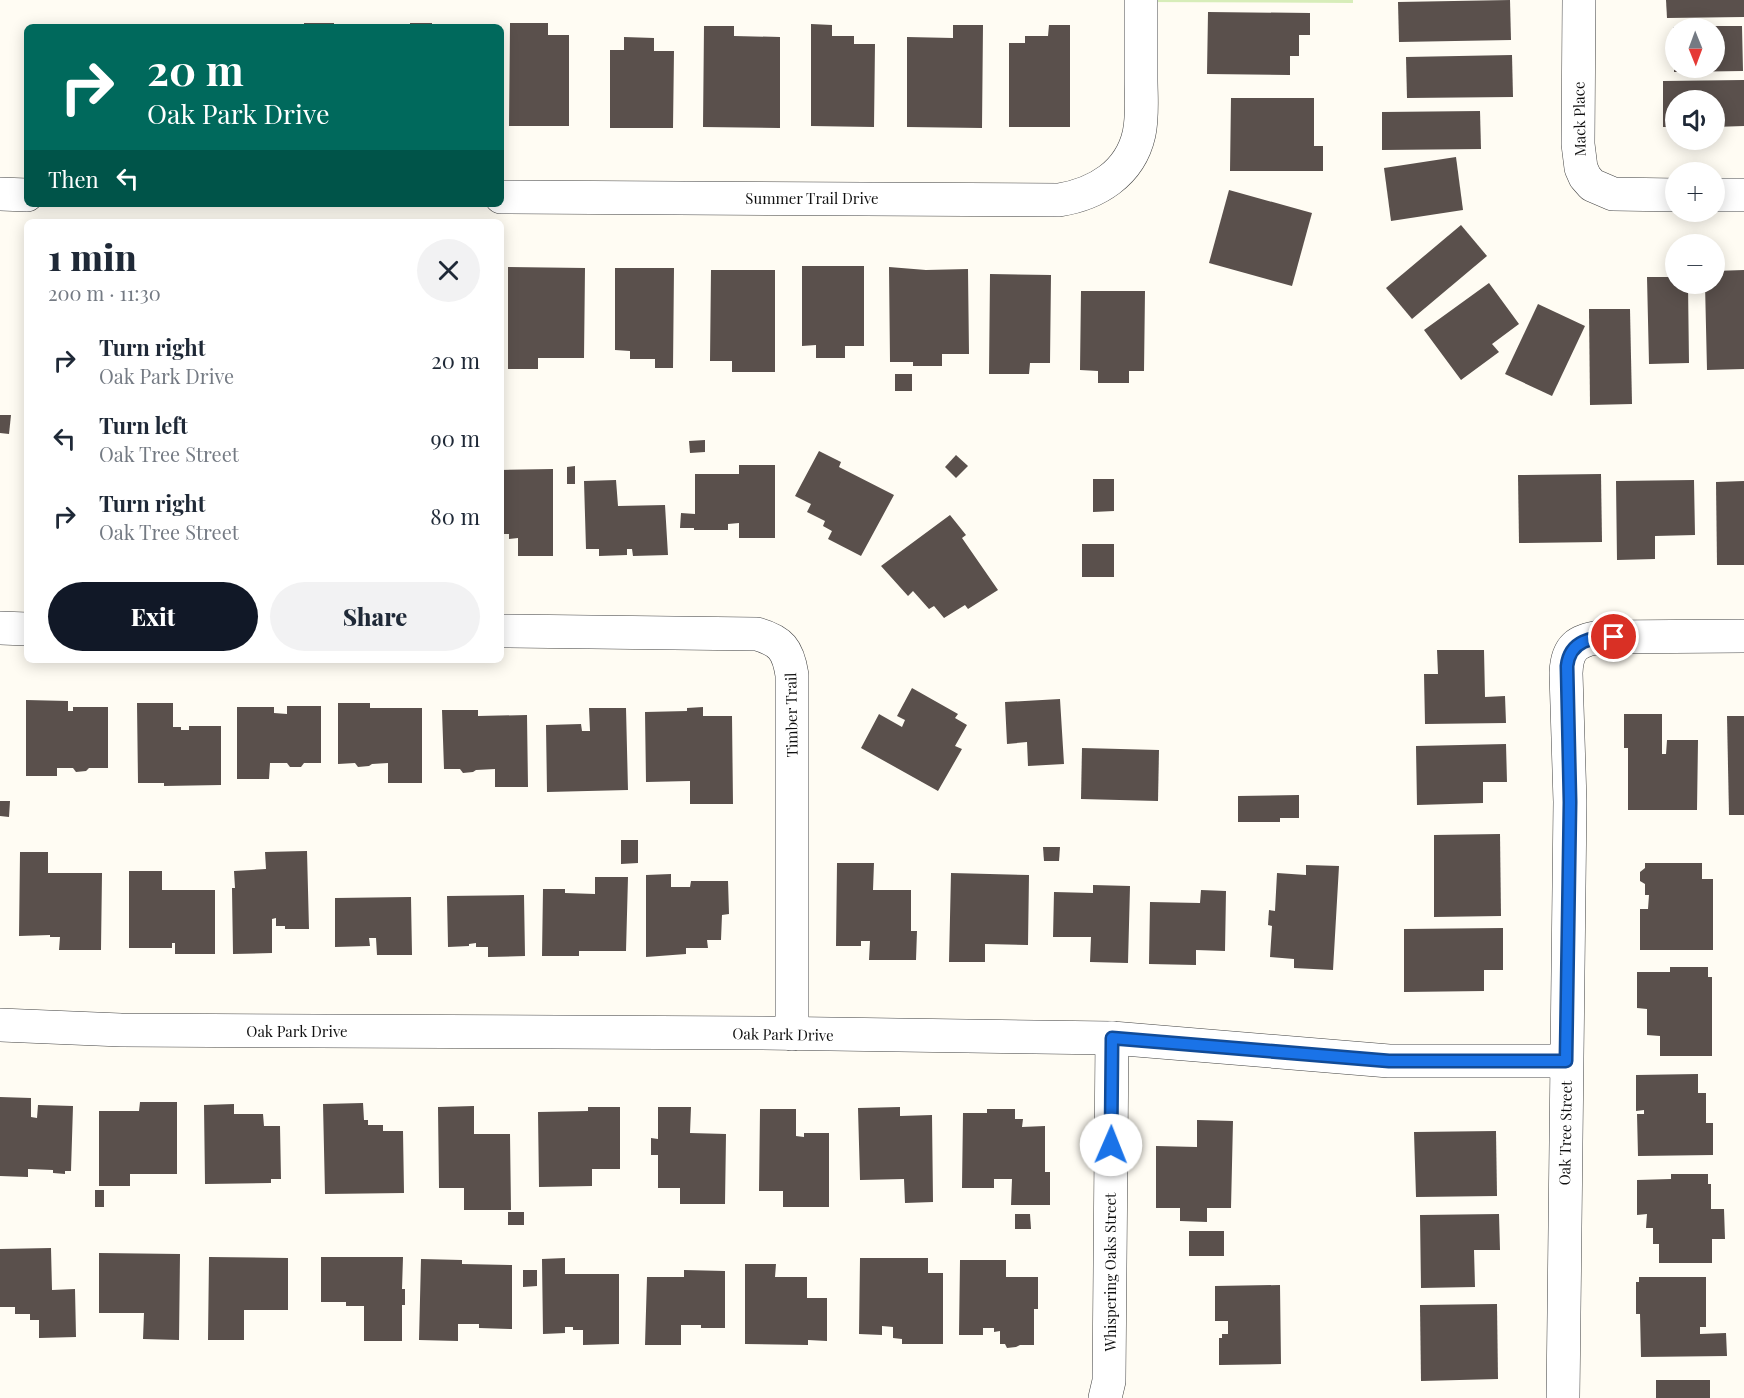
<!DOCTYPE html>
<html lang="en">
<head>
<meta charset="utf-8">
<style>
	:root { --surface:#fff; --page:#f2f2f3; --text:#1f2937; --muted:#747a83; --accent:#111827 }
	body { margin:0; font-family:"Playfair Display",serif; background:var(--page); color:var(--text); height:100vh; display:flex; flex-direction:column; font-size:22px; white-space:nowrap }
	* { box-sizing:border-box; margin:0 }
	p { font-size:20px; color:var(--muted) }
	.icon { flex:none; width:33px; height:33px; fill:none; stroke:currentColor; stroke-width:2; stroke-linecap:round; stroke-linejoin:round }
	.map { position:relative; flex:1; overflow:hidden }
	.side { position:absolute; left:24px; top:219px; width:480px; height:444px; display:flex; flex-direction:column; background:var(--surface); border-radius:9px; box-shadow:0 3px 15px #0003 }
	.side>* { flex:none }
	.guide { position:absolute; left:24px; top:24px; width:480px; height:183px; border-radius:9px; box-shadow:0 3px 15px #0003; background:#00695c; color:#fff; overflow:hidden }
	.needle { width:39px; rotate:179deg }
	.tools { position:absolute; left:1665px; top:18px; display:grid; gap:12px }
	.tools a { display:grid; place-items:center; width:60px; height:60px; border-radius:50%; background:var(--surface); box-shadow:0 3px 15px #0003; font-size:30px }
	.pin { position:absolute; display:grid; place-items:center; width:51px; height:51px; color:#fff; margin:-26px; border:3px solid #fff; border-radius:50%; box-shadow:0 2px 6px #0007 }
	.me { position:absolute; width:66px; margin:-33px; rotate:1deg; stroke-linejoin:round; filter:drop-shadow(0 0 4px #0008) }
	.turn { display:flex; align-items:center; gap:21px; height:126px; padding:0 24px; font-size:27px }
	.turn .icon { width:78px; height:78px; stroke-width:2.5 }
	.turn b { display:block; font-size:42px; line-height:51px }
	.then { display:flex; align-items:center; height:57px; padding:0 24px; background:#0003; gap:12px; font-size:22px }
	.round { display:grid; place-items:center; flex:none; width:63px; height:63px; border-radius:32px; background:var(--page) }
	.overview { display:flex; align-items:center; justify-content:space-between; height:102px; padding:0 24px }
	h1 { font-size:36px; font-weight:800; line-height:45px }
	.cta { display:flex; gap:12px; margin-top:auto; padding:12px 24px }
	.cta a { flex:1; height:69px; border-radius:36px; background:var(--accent); color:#fff; font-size:24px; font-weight:800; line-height:69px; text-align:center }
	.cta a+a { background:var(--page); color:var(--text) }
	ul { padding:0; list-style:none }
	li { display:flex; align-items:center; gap:18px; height:78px; padding:0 24px }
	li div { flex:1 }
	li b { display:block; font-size:22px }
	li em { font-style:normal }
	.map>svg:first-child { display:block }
	.green { fill:#d7edb9 }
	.building { fill:#5a504c }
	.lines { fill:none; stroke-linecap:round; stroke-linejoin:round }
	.minor-casing { stroke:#434343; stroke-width:34 }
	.minor { stroke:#fff; stroke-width:33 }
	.route-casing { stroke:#114b97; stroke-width:15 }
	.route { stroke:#1a73e8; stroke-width:10 }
	.labels { text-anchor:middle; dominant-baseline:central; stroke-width:6; stroke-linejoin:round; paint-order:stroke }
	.street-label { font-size:15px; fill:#101010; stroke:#fff }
</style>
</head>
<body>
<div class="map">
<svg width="1744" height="1398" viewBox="0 0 1744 1398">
	<rect width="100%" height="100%" fill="#fffcf3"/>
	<polygon class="green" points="1141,0 1353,0 1353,3 1141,2"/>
	<g class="building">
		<polygon points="1510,0 1511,40 1399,42 1398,2"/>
		<polygon points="1666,0 1744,0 1744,17 1667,18"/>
		<polygon points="1208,12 1310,13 1310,35 1299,35 1299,56 1290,56 1290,75 1207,74"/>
		<rect x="304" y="23" width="30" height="4"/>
		<rect x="410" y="23" width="22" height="4"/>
		<polygon points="510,23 548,23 548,35 569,35 569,126 509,126"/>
		<rect x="103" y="24" width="29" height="3"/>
		<polygon points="811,24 832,25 832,36 854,36 854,44 875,44 874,127 811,126"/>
		<polygon points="953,25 983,25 982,128 907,127 907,37 953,38"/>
		<polygon points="1049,25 1070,25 1070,127 1009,127 1009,43 1025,43 1025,36 1048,36"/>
		<polygon points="704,26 734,26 734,36 780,37 780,128 703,127"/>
		<polygon points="1714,26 1742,26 1743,71 1674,72 1674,68 1714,68"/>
		<rect x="1673" y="27" width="3" height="33"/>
		<polygon points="624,37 654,38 654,51 674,51 673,128 610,128 610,50 624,50"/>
		<polygon points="1512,55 1513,97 1407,98 1406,57"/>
		<polygon points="1744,80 1744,126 1714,127 1714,100 1676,100 1676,127 1663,127 1663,81"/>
		<polygon points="1231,98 1314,98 1314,146 1323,146 1323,171 1230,171"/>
		<polygon points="1480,111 1481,149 1382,150 1382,112"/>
		<polygon points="1456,157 1463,210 1391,221 1384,168"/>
		<polygon points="1229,190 1312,213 1292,286 1209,263"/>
		<polygon points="1461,225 1487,256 1412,319 1386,288"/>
		<polygon points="802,266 864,266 864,346 845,346 845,358 816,358 816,345 802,346"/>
		<polygon points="508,267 585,268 584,358 538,358 538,369 508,369"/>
		<polygon points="889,267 926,270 968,269 969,354 942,354 942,366 913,366 913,362 890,362"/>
		<polygon points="615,268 674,268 673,368 655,368 655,359 630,359 630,351 615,350"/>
		<polygon points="711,270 775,270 775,372 732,372 732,361 710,361"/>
		<polygon points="1744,270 1744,369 1707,370 1705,284 1714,284 1714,271"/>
		<polygon points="990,274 1051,275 1050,363 1030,363 1029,374 989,374"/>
		<polygon points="1647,277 1676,277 1676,284 1688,284 1689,363 1649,364"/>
		<polygon points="1489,283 1519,324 1492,344 1499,352 1461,380 1424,330"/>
		<polygon points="1081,291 1145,291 1144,371 1129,371 1129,383 1098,383 1098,371 1080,370"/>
		<polygon points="1538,304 1585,326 1552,396 1505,374"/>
		<polygon points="1589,309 1630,309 1632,404 1590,405"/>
		<rect x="895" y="374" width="17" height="17"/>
		<polygon points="0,415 11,415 9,434 0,433"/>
		<polygon points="705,440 705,452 690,453 689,441"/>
		<polygon points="819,451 841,462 839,467 894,495 861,556 828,539 832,531 823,526 825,521 807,512 811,504 795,496"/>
		<polygon points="956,455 968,466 956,478 945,467"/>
		<polygon points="739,465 775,465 775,538 739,538 739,523 728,524 728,530 694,530 694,528 680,528 681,513 695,514 695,474 739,474"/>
		<polygon points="575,466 575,484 567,484 567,467"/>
		<polygon points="553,469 553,556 518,556 518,538 509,539 509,534 501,534 501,470"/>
		<polygon points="1601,474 1602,542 1519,543 1518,475"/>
		<polygon points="1093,479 1114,479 1114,511 1093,512"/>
		<polygon points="616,480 618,506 665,505 668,555 633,556 632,549 627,549 627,555 599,556 599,549 586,549 584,481"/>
		<polygon points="1694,480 1695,535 1655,536 1655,559 1617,560 1616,481"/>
		<polygon points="1744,481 1744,565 1717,565 1716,482"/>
		<polygon points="950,515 966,535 962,538 998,590 968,609 965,605 944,618 934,606 929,609 913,591 908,596 881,566"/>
		<rect x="1082" y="544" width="32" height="33"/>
		<polygon points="1437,650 1484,650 1485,697 1505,696 1506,723 1425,724 1424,674 1438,674"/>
		<polygon points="912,688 958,714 955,718 967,725 955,746 962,749 938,791 861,748 879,714 902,727 905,720 897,716"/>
		<polygon points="1060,699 1064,764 1028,766 1027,742 1007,744 1005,702"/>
		<polygon points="26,700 68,701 68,711 73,711 73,707 108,707 108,768 89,768 86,771 76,772 73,768 57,768 57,776 26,776"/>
		<polygon points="137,703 173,703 173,727 181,727 181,730 189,730 189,726 221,726 221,785 164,786 164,783 138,783"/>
		<polygon points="338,703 370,703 370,708 422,708 422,783 388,783 388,763 372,764 369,766 358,767 355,763 338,764"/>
		<polygon points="287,706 321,706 321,763 304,763 301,767 290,767 287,763 270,763 269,779 237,779 237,707 274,707 274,713 287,714"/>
		<polygon points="703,707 703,716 732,716 733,804 690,804 690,781 646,782 645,712 687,711 687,708"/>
		<polygon points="589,708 626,708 628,790 547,792 546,725 581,724 582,731 590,731"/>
		<polygon points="442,710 478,710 478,716 527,715 528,787 495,787 495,769 476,770 473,772 463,773 460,769 444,769"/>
		<polygon points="1624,714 1662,714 1662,754 1666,754 1667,740 1698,740 1697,810 1628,810 1628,748 1624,748"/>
		<polygon points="1727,716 1744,716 1744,815 1729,815"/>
		<polygon points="1506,744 1507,782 1483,782 1483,803 1417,805 1416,746"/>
		<polygon points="1082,748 1159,750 1158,801 1081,799"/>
		<polygon points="1299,795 1299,818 1280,818 1280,822 1238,822 1238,796"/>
		<polygon points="0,801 10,801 9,817 0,816"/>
		<polygon points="1500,834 1501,916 1434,917 1434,835"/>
		<polygon points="621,840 638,840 638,863 621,864"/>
		<polygon points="1043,847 1060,847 1059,861 1044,861"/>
		<polygon points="307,851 309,929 285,929 285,926 276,926 276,918 272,919 272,953 233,954 232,888 235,888 234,871 266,869 265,852"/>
		<polygon points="20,852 48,852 48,873 102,873 101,950 59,950 60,937 50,937 50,935 19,936"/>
		<polygon points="837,863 874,863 873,890 911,890 911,931 917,931 916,960 869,960 870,941 861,941 861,946 836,946"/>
		<polygon points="1645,863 1702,863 1702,879 1713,879 1713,950 1640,950 1640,909 1648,909 1649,895 1645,895 1645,884 1640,881 1640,872 1645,868"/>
		<polygon points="1306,865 1339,866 1333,970 1294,968 1294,959 1270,957 1272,926 1268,925 1269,910 1275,911 1277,873 1306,875"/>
		<polygon points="129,871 162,871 162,890 215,890 215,954 175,954 175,943 172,943 172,948 129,948"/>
		<polygon points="951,873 1029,875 1028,945 985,944 985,962 949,962"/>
		<polygon points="671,874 671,887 690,887 691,881 728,881 729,914 722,915 721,940 707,940 708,948 686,948 686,954 646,957 646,875"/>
		<polygon points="595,877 628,877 626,951 579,951 579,956 542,956 543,889 565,889 565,893 595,894"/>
		<polygon points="1093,885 1130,886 1128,963 1090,962 1091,937 1053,937 1054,892 1093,893"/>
		<polygon points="1201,890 1226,891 1225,951 1196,950 1196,965 1149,964 1150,902 1200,903"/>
		<polygon points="524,895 525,956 488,957 488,947 476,947 476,943 469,944 469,946 448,947 447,896"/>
		<polygon points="411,897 412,955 377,955 376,938 369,938 370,946 335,947 335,898"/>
		<polygon points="1503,928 1503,970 1484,970 1484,991 1404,992 1404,929"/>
		<polygon points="1670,967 1708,967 1708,977 1712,977 1712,1056 1660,1056 1660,1036 1647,1035 1647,1009 1637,1008 1637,972 1670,972"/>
		<polygon points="1698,1074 1698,1093 1706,1093 1706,1123 1713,1123 1713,1155 1638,1156 1637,1114 1644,1114 1644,1110 1636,1111 1636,1075"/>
		<polygon points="0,1097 31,1098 31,1117 37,1118 38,1105 73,1106 71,1171 65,1171 65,1174 53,1173 53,1170 28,1169 28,1177 0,1176"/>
		<polygon points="140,1102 177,1102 177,1174 130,1174 130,1186 99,1186 99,1111 139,1111"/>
		<polygon points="363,1103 364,1120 368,1120 368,1125 383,1125 383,1131 403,1131 404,1193 325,1194 323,1104"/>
		<polygon points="234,1104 234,1114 263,1114 264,1126 280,1126 281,1179 271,1179 271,1183 205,1184 204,1105"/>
		<polygon points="474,1106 474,1134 510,1134 511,1210 464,1210 464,1188 439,1188 438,1107"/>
		<polygon points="588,1107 620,1107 620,1169 592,1169 592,1186 539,1187 538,1112 588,1111"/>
		<polygon points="658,1107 691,1107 690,1133 726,1134 725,1204 680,1204 680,1188 658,1188 658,1155 651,1155 651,1138 658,1139"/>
		<polygon points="900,1107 900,1116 932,1115 933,1202 905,1203 904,1179 860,1180 858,1108"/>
		<polygon points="760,1109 796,1109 796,1136 804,1137 804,1133 829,1133 829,1207 783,1207 783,1191 759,1191"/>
		<polygon points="987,1109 1015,1109 1015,1119 1023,1119 1022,1127 1045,1126 1045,1172 1050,1172 1050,1205 1011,1205 1012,1179 994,1179 994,1188 962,1188 963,1113 987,1113"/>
		<polygon points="1197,1120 1233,1121 1231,1208 1207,1208 1207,1222 1180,1221 1180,1208 1156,1208 1156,1146 1197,1147"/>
		<polygon points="1496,1131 1497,1196 1416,1197 1414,1132"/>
		<polygon points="1671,1174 1708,1174 1708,1184 1711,1184 1711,1209 1724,1209 1725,1239 1712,1239 1712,1263 1659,1263 1659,1244 1653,1244 1653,1228 1646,1228 1647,1214 1637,1215 1637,1180 1671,1179"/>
		<rect x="95" y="1190" width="9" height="17"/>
		<rect x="508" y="1212" width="16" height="13"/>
		<polygon points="1015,1214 1030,1214 1031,1229 1015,1229"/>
		<polygon points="1499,1214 1500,1250 1474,1250 1475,1287 1421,1288 1420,1215"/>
		<rect x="1189" y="1231" width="35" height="25"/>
		<polygon points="51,1248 52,1290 75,1289 76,1337 39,1338 39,1320 30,1320 30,1314 15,1314 15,1307 0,1307 0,1249"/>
		<polygon points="99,1253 180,1254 179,1340 143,1339 144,1313 99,1313"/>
		<polygon points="209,1257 288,1258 288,1310 244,1310 244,1340 208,1340"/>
		<polygon points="321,1257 403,1257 402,1289 405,1289 405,1305 402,1305 402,1341 364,1341 364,1306 346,1306 346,1302 321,1302"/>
		<polygon points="565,1258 565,1274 619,1274 619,1344 583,1345 583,1330 573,1330 573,1327 565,1327 565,1333 543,1334 542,1259"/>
		<polygon points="860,1258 928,1258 928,1273 943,1273 943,1344 902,1344 902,1339 893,1338 893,1327 882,1326 882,1335 859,1334"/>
		<polygon points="421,1259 462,1260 462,1264 512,1265 512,1329 479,1328 479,1324 458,1324 458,1341 419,1340"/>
		<polygon points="960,1260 1006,1260 1006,1277 1038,1277 1038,1309 1034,1309 1034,1345 1020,1345 1016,1347 1007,1348 1005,1344 1000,1344 1000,1331 994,1332 994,1328 983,1328 983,1335 959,1335"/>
		<polygon points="745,1264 776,1264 775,1277 807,1277 807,1298 827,1298 827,1341 808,1340 808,1345 745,1344"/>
		<polygon points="523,1270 537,1270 537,1286 523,1287"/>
		<polygon points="684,1270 725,1271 725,1328 701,1328 701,1325 681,1325 681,1345 645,1345 647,1277 684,1277"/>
		<polygon points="1639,1277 1706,1277 1706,1327 1700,1327 1700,1334 1726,1333 1727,1356 1641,1357 1640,1314 1636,1314 1636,1282 1639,1282"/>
		<polygon points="1280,1285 1281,1364 1219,1365 1219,1338 1222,1338 1222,1334 1228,1334 1228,1321 1215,1321 1215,1286"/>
		<polygon points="1497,1304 1498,1379 1421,1381 1420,1305"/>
		<rect x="1656" y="1380" width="54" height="18"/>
	</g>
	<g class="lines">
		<defs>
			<g id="minor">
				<polyline points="1579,0 1578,144 1581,168 1585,177 1592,185 1613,194 1676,195"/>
				<polyline points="0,194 27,195"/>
				<polyline points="1714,195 1744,195"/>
				<path d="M501,197L1059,200C1096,194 1130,174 1139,134C1143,116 1141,97 1141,79C1141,52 1141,26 1141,0"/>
				<polyline points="0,628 27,629"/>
				<path d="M501,631L757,634C781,641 788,649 792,675V1034"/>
				<polyline points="0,1025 121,1030 759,1033 1112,1038 1389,1061 1566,1061"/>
				<polyline points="1105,1398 1109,1381 1112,1038"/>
				<path d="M1563,1398L1570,802L1566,673C1567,647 1577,640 1602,637L1744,636"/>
			</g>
		</defs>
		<use href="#minor" class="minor-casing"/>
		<use href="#minor" class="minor"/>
	</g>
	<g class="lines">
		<defs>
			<path id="route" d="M1111,1145L1112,1038L1389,1061H1566L1570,802L1567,666C1570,640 1592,637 1614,637"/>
		</defs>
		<use href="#route" class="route-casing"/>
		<use href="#route" class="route"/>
	</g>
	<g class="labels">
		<g class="street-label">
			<text transform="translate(1579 119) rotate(-91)">Mack Place</text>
			<text x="812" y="198">Summer Trail Drive</text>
			<text transform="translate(791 715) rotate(-91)">Timber Trail</text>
			<text x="297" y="1031">Oak Park Drive</text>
			<text transform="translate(783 1034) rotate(1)">Oak Park Drive</text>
			<text transform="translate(1565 1133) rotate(-89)">Oak Tree Street</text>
			<text transform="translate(1110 1272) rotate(-90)">Whispering Oaks Street</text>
		</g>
	</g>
</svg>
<div class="tools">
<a><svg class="needle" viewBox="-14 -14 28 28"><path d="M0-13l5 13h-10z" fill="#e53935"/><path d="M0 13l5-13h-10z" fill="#747a83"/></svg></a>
<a><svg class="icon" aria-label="sound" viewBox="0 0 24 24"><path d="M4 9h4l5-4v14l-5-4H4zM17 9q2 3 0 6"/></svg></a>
<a>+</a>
<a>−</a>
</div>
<div class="pin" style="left:1614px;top:637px;background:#d93025"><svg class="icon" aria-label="arrive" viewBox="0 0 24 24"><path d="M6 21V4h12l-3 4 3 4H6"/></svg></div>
<svg class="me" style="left:1111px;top:1145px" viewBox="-20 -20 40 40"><circle r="19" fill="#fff"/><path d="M0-13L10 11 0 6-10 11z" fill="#1a73e8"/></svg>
<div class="guide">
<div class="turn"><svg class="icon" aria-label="right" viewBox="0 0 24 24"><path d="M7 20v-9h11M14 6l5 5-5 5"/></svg><div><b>20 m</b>Oak Park Drive</div></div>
<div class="then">Then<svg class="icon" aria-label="left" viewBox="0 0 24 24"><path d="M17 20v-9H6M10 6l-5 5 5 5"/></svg></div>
</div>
<section class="side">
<div class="overview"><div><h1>1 min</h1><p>200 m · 11:30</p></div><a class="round"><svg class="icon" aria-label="close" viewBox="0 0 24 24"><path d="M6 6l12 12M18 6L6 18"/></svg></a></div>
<ul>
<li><svg class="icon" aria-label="right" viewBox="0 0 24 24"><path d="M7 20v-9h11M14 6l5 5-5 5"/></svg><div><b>Turn right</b><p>Oak Park Drive</p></div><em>20 m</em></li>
<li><svg class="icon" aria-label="left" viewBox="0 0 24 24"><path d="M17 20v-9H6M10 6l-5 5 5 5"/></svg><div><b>Turn left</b><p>Oak Tree Street</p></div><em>90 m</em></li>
<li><svg class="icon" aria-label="right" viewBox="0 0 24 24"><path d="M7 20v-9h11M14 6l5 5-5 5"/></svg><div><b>Turn right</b><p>Oak Tree Street</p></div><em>80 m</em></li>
</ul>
<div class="cta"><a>Exit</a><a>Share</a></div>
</section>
</div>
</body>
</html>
